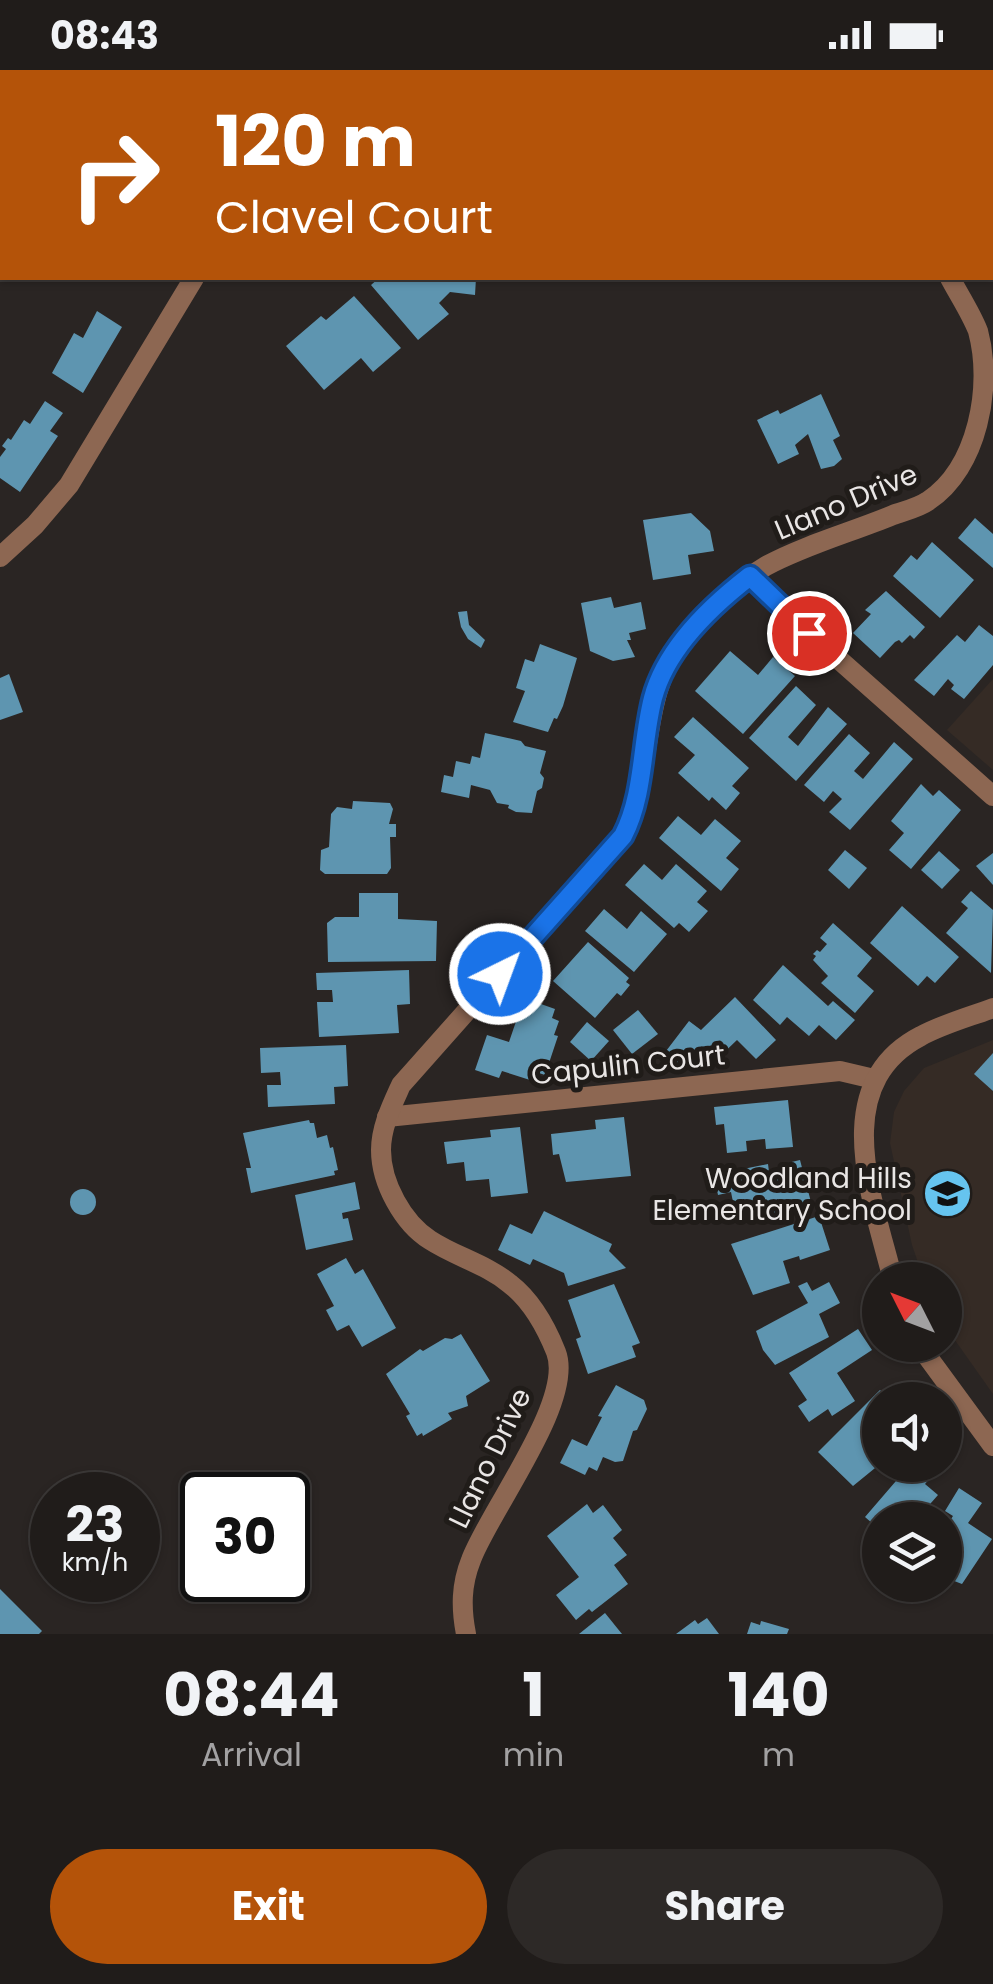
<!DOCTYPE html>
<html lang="en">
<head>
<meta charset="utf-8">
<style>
	:root { --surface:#201c1a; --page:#2d2927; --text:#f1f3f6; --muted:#a2a1a2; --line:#3d3a39; --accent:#b45309 }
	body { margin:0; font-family:Poppins,sans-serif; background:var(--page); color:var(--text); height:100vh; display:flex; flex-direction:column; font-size:38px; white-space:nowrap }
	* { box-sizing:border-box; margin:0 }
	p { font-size:32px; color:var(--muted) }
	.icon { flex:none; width:55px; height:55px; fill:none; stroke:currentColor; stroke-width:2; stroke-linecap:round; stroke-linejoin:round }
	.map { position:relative; height:1564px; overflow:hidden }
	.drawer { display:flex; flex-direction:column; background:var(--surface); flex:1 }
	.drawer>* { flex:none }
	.guide { position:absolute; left:0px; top:0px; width:995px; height:210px; box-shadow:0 2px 8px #0004,0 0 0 2px var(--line); background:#b45309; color:#fff; overflow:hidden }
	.needle { width:65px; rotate:312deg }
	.buttons { position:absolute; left:862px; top:1192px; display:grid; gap:20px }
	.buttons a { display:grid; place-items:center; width:100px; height:100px; border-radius:50%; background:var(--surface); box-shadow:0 2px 8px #0004,0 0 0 2px var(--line); font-size:50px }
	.speed { position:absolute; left:30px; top:1402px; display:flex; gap:20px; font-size:50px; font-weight:700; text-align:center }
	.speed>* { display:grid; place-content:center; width:130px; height:130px; border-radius:50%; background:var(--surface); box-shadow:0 2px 8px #0004,0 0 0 2px var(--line); line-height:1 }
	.speed small { font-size:25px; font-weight:400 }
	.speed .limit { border:5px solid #111; border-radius:15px; background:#fff; color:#111 }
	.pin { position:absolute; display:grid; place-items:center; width:85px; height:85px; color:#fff; margin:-42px; border:5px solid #fff; border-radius:50%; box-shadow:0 2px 10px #0007 }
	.me { position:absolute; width:110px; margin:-55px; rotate:42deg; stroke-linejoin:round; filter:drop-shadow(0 0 8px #0008) }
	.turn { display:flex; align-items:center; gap:35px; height:210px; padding:0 50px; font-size:45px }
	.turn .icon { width:130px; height:130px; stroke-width:2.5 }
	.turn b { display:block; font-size:70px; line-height:85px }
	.eta { display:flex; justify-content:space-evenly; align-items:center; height:170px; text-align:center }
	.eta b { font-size:60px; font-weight:700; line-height:70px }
	.action { display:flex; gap:20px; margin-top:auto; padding:20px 50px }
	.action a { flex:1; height:115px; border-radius:60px; background:var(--accent); color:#fff; font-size:40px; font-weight:700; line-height:115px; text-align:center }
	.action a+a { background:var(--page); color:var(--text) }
	.status { display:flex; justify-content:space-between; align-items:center; height:70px; padding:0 50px; background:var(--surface); direction:ltr }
	.status svg { height:28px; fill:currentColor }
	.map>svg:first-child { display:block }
	.built { fill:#352b25 }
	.building { fill:#5e95b0 }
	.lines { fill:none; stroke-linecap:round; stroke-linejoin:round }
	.minor { stroke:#8d6752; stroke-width:20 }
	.route-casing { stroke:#114b97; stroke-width:25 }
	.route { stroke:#1a73e8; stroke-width:18 }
	.labels { text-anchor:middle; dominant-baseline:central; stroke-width:10; stroke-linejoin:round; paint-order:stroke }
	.street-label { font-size:28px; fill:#e9e6e5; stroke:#201c19 }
	.poi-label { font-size:28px; fill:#e9e6e5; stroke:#201c19; text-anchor:end }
</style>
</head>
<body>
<div class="status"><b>08:43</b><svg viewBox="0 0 49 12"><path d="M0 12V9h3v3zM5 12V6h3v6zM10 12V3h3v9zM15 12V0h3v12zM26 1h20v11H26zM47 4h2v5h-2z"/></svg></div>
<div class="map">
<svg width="993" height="1564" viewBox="0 0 993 1564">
	<rect width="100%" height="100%" fill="#2a2523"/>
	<g class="built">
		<polygon points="993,609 993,700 947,660"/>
		<polygon points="993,970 993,1324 945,1256 945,1210 924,1210 912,1175 890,1073 894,1042 904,1021 924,998"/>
	</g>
	<g class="building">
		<polygon points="379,208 476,208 475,225 450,222 439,233 449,244 418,270 371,215"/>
		<polygon points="354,226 401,278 373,302 361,288 324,320 286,276 321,246 326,250"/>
		<polygon points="97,241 122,257 83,323 52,303 74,263 83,268"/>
		<polygon points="821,324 840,366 833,370 842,389 834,396 821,399 808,364 795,375 799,384 778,394 757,350 778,340 780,344"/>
		<polygon points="45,331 63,343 50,361 58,366 20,422 0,408 0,387 6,379 2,376 8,368 11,370 24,350 30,354"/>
		<polygon points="691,443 710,461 714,481 688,485 691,504 653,510 643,450"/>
		<polygon points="975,448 993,464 993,498 958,468"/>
		<polygon points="932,472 974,510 940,548 893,506 911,485 917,490"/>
		<polygon points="886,521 925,557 914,569 910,565 902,573 899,570 895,572 880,588 853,563 871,544 865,540"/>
		<polygon points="611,527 614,538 641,532 646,559 629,563 631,570 627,570 635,587 613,591 590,581 581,533"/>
		<polygon points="467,541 469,555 485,570 481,578 468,569 461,557 458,542"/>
		<polygon points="979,555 993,566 993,595 964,629 951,619 954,615 948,609 934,626 914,610 957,565 965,572"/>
		<polygon points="540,574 577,588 563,636 557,649 554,648 548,662 513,652 525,621 516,618 525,589 534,592"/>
		<polygon points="730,581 758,605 773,587 795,606 743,664 695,621"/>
		<polygon points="9,604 23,642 0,650 0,608"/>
		<polygon points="796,616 816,635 788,667 798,676 828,637 847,654 796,711 749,668"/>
		<polygon points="693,647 749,698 732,716 740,723 726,740 712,727 709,731 678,703 695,685 674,667"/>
		<polygon points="485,663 521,671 525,676 546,681 540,703 544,708 542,718 537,721 532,743 516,742 508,738 509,735 497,733 490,720 471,715 469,728 441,722 444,705 453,707 456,691 470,694 472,686 480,688"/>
		<polygon points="849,664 870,683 854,701 863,709 894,672 913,689 850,760 829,742 842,729 833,721 824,732 804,715"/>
		<polygon points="921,714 933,726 939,720 961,740 911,799 889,780 904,763 891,751"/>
		<polygon points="353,731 390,733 393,739 389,754 396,754 396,767 390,767 391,798 387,804 325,804 320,800 321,780 329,777 331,744 337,737 352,739"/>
		<polygon points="678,746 701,765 715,749 741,771 726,788 739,799 721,821 659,768"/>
		<polygon points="845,780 867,798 849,819 828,800"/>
		<polygon points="939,781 960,800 942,819 921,800"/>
		<polygon points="993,783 993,815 976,796"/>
		<polygon points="644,794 662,810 676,794 707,821 697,832 708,841 689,862 679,853 674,858 625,815"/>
		<polygon points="971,821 993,840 991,903 946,863 968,838 961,832"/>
		<polygon points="359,823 398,823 398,849 437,851 436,891 328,892 327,853 335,847 359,847"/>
		<polygon points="902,836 959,887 935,913 927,906 918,916 870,873"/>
		<polygon points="604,839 627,859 641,841 667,864 634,902 585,861"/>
		<polygon points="833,853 872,888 857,906 874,921 855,943 821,913 828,906 813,890 816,886 813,884 817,880 820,882 827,874 820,868"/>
		<polygon points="588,872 629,908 626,912 630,915 621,926 617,923 595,948 553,911"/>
		<polygon points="783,895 828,936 833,931 855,950 836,970 819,955 809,966 787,947 780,955 753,930"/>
		<polygon points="409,900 410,934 397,935 399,963 319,967 317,932 333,932 332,920 317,920 316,903"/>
		<polygon points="735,927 776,970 756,989 737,970 713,993 708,988 700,995 678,999 663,985 689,951 701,960"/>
		<polygon points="524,928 555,939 552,948 559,951 554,965 558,966 545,1005 533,1001 530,1010 502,1001 499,1008 475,1000 487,965 509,972"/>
		<polygon points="638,940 658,964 632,984 613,960"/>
		<polygon points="587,952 609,971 591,991 570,972"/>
		<polygon points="346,975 348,1016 334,1017 335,1034 268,1037 267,1015 281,1015 280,1002 261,1003 260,978"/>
		<polygon points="993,983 993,1021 974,1004"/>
		<polygon points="788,1030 793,1077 766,1079 765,1069 746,1071 747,1081 727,1083 724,1054 716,1055 714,1037"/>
		<polygon points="624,1047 631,1106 566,1112 559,1084 553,1085 551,1064 596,1059 595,1050"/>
		<polygon points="309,1050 310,1053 314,1053 317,1068 327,1065 330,1078 333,1077 338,1100 334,1101 335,1105 251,1123 246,1098 251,1098 243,1063"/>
		<polygon points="520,1057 528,1123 491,1127 489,1109 466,1111 464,1092 447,1094 444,1072 491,1067 490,1060"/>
		<polygon points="800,1090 812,1136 785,1142 786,1145 737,1152 731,1122 718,1125 714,1105 768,1094 769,1102 780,1099 779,1095"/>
		<polygon points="355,1112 360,1139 342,1143 343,1149 348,1148 353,1170 306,1180 295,1125"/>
		<circle cx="83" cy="1132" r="13"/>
		<polygon points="544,1141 612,1174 609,1181 626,1198 568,1216 564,1203 533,1189 530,1195 498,1180 510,1154 532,1164"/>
		<polygon points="819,1146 830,1180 800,1190 799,1186 783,1191 790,1213 753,1225 731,1174"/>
		<polygon points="346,1188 355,1204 363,1199 396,1258 362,1277 349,1255 337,1261 326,1240 334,1236 317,1204"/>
		<polygon points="807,1212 812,1221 829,1212 840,1233 819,1244 829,1267 775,1295 763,1280 756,1261 808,1233 798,1216"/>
		<polygon points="614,1214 640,1273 632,1276 636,1287 588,1304 576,1269 581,1267 568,1230"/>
		<polygon points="858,1259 872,1280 837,1303 855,1331 832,1346 828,1339 809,1352 798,1336 807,1330 789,1303"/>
		<polygon points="461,1264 490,1311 466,1326 468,1336 448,1343 452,1349 423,1366 422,1363 417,1366 406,1346 410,1344 386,1304 420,1279 423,1281 445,1268 452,1269"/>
		<polygon points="616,1315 644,1330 647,1339 637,1360 633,1361 623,1391 615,1392 603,1387 597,1401 589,1397 585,1405 560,1393 572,1369 587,1376 602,1347 598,1346"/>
		<polygon points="880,1320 890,1330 880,1330 880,1359 873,1366 880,1372 880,1394 853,1416 818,1382"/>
		<polygon points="898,1395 941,1395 925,1414 938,1425 916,1450 880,1450 880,1460 865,1447 902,1404 895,1398"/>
		<polygon points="959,1418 982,1433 968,1453 992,1469 962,1514 949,1509 946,1503 950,1496 945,1493 945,1458 953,1446 945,1441"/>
		<polygon points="587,1434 593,1443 603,1435 622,1460 613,1468 627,1485 614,1495 628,1514 592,1542 589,1539 576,1550 556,1525 579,1507 547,1466"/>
		<polygon points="0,1519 42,1561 39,1564 0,1564"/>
		<polygon points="605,1543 622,1564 579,1564"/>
		<polygon points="707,1548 719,1564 676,1564 695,1550 698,1554"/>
		<polygon points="761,1551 789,1559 787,1564 747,1564 751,1552 760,1555"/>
	</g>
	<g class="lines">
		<g class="minor">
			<polyline points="0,487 35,455 69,415 194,208"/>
			<polyline points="750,506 783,540 993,726"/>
			<polyline points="387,1047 840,1001 874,1009"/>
			<path d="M893,1210C874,1132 826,1015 921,966C943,954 969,947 993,938"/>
			<polyline points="919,1275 993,1376"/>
			<path d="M466,1564C461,1538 461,1515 471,1490C489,1441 575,1331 556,1282C546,1257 532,1231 510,1214C486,1194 456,1187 430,1170C403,1153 381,1113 381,1080C381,1057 392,1035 401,1015L623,765C656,702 637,623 687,566C710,540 736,514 766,496C805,475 852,462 893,445C904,441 918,438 928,431C978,398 993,316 978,261C971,243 959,225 950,208"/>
		</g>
	</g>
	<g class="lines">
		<defs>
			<path id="route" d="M500,904L623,766C645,723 641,674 653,628C666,579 711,536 750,506L809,563"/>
		</defs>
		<use href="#route" class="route-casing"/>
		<use href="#route" class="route"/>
	</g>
	<defs>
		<symbol id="school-disc" viewBox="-11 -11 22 22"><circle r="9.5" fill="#66c4ef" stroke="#201c19"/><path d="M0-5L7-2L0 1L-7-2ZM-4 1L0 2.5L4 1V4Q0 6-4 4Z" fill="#111"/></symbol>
	</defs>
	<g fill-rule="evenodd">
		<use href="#school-disc" x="920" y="1096" width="55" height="55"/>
	</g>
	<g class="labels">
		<g class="street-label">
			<text transform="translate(846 432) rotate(-23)">Llano Drive</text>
			<text transform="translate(628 995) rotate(-6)">Capulin Court</text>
			<text transform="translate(490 1388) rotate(-64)">Llano Drive</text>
		</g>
		<g class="poi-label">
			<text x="912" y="1108">Woodland Hills<tspan x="912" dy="32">Elementary School</tspan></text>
		</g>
	</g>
</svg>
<div class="buttons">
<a><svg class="needle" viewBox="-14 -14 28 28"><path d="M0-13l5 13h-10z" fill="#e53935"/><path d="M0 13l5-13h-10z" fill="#a2a1a2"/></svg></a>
<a><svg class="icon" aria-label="sound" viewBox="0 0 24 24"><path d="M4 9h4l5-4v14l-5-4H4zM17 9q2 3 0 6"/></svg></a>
<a><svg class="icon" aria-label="layers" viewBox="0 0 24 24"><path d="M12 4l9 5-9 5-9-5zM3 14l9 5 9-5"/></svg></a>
</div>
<div class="speed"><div>23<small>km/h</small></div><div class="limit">30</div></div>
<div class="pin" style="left:809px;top:563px;background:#d93025"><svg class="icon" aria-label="arrive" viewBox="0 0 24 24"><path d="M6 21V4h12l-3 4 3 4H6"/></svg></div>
<svg class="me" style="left:500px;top:904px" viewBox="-20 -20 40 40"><circle r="17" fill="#1a73e8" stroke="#fff" stroke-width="3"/><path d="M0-11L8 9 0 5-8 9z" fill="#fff"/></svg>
<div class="guide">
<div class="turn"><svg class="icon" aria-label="right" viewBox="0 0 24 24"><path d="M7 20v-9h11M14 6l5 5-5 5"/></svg><div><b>120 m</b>Clavel Court</div></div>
</div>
</div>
<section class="drawer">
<div class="eta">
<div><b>08:44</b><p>Arrival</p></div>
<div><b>1</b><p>min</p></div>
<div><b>140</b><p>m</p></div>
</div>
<div class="action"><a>Exit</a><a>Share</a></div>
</section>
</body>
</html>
